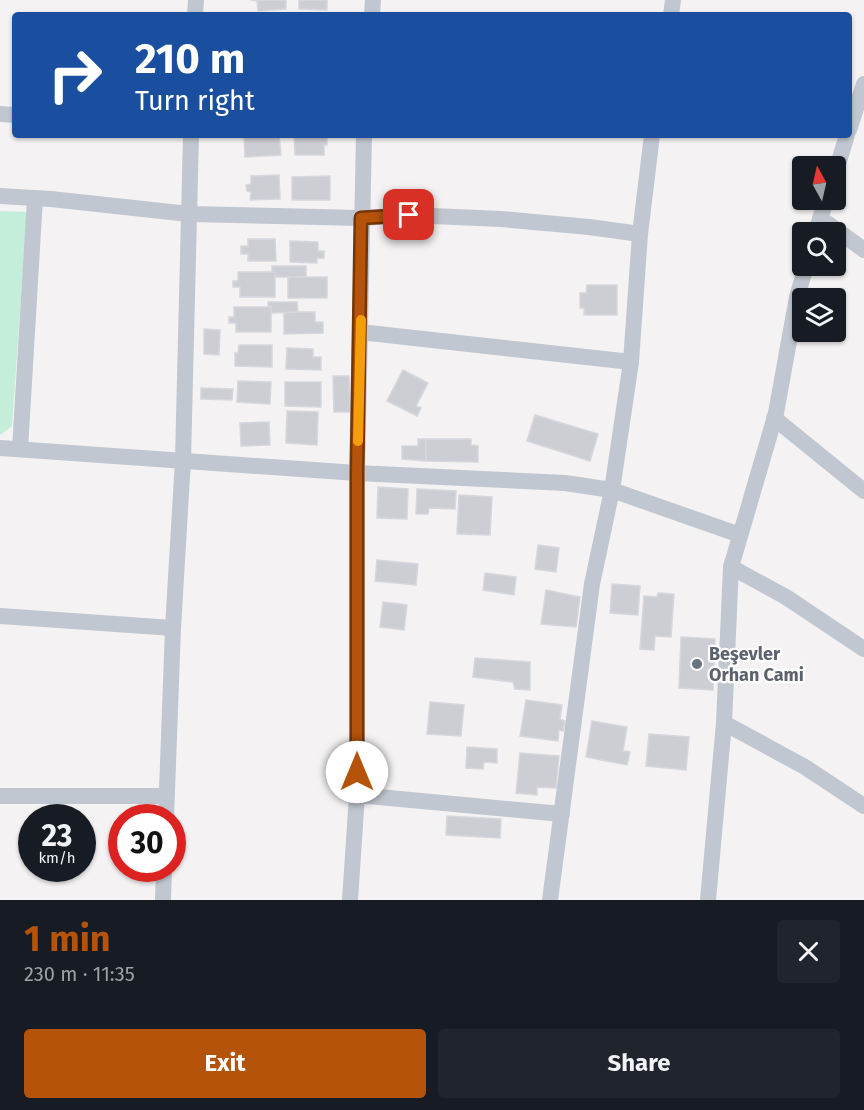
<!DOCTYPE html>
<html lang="en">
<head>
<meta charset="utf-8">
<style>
	:root { --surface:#171b24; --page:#20242c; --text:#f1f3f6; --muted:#9ea1a6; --accent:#b45309 }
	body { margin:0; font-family:"Fira Sans",sans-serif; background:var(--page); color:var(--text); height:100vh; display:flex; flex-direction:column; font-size:22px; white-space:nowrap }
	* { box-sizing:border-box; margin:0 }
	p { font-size:20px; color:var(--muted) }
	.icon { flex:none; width:33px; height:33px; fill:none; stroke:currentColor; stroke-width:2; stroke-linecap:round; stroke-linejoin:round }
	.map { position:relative; height:900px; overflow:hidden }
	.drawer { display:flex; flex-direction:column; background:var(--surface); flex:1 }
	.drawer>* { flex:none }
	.top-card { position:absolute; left:12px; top:12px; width:840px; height:126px; border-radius:6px; box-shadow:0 2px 4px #0004; background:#1a4fa0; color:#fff; overflow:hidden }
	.needle { width:39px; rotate:352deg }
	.tools { position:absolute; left:792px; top:156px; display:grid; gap:12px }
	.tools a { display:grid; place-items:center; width:54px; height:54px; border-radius:6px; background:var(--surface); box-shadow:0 2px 4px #0004; font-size:30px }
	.speed { position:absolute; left:18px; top:804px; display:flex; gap:12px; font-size:30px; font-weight:700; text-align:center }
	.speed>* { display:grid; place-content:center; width:78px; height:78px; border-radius:50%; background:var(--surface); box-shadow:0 2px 4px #0004; line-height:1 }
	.speed small { font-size:15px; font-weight:400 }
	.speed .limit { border:9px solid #d22; background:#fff; color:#111 }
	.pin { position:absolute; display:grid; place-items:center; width:51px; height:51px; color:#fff; margin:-26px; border-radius:12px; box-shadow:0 3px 9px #0006 }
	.me { position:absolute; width:66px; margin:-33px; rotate:0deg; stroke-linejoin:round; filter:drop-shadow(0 0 4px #0008) }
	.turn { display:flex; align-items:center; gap:21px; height:126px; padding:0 24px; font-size:27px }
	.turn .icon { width:78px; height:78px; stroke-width:2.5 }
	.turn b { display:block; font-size:42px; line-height:51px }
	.round { display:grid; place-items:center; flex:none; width:63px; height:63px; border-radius:6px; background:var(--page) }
	.headline { display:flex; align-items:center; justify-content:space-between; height:102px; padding:0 24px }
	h1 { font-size:36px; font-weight:700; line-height:45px; color:var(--accent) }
	.button { display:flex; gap:12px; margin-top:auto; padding:12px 24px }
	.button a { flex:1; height:69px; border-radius:6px; background:var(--accent); color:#fff; font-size:24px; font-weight:700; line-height:69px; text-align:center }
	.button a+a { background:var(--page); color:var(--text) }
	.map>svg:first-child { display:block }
	.green { fill:#c4eeda }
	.building { fill:#ccced4; stroke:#d6d7dd; stroke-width:1.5 }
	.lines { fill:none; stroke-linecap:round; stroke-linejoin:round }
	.minor { stroke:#c1c7d0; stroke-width:16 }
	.route-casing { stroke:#753606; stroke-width:15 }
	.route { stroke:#b45309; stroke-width:10 }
	.slow { stroke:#f59e0b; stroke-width:10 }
	.worship-dot { fill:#6b7280; stroke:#fff; stroke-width:2 }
	.labels { text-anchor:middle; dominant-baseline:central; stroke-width:4.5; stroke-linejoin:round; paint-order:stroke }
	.worship-label { font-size:18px; font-weight:bold; fill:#5b616d; stroke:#fff; text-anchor:start }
</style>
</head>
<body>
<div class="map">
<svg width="864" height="900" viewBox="0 0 864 900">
	<rect width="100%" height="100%" fill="#f4f2f2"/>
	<polygon class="green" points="0,211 27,212 12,426 0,435"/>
	<g class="building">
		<polygon points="251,0 286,0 286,9 258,11 257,1"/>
		<polygon points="299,0 327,0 327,10 299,9"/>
		<polygon points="244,135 279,135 281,155 245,157"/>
		<polygon points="294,135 327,135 327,145 324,145 324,155 295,155"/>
		<polygon points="279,175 280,199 250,200 251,192 247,191 246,185 251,184 251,176"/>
		<polygon points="330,176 330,200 292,200 292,177"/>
		<polygon points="248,239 275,239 276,261 248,261 248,254 241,254 241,246 248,246"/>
		<polygon points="290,241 318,242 318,251 324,251 324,258 317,258 317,263 290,262"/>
		<polygon points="272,266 306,266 306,277 275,277 275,272 272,272"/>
		<polygon points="238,272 275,272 275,297 240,297 240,287 233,287 233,281 238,281"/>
		<rect x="288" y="277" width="39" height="21"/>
		<polygon points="587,285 617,285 617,315 584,315 584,308 580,308 580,293 586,293"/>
		<polygon points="268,302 297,302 298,312 271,313 271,307 268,307"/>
		<polygon points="234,307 271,307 271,332 236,332 236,323 229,323 229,317 234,317"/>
		<polygon points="298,312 315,312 315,322 323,322 323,333 284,334 284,313"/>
		<polygon points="204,329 220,330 219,355 204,354"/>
		<polygon points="239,345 272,345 272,367 235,366 235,353 238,353"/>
		<polygon points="287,348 313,349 313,357 321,357 321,370 286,369"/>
		<polygon points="403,370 428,383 416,406 421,408 417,416 387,401"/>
		<polygon points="333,376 349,376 350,412 334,412"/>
		<polygon points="238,381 271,382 270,404 237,402"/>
		<polygon points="285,382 321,382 321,407 285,406"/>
		<polygon points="201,388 233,389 232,400 201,399"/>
		<polygon points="287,411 318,412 317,445 286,443"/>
		<polygon points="535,415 598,434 590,461 527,441"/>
		<polygon points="269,422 270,445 241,446 240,423"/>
		<polygon points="418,439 426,439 426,461 402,459 402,446 418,446"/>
		<polygon points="426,439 471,439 471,445 478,446 478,462 426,461"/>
		<polygon points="378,487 408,489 407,519 377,518"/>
		<polygon points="417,489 456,491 455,509 429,508 428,514 416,514"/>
		<polygon points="459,495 492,497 490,535 457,534"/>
		<polygon points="538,545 559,548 556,572 535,569"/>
		<polygon points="377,560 418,564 416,585 375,581"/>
		<polygon points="485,573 516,577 514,595 483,590"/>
		<polygon points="612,584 640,586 638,615 610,613"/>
		<polygon points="546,590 580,597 576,627 541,624"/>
		<polygon points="658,593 674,594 671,637 655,636 654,650 640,649 644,596 657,597"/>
		<polygon points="383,602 407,605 404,630 380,627"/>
		<polygon points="681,637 715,639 713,690 679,688"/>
		<polygon points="475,658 530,662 530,690 515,689 513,682 473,677"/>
		<polygon points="526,700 562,705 560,719 565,721 563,731 559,730 558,741 520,736"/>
		<polygon points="430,702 464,705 461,736 427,734"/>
		<polygon points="592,721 627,727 623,751 630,752 627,765 586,757"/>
		<polygon points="649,734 689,737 686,770 646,766"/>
		<polygon points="467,747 497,749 497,763 484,762 483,769 466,768"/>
		<polygon points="520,753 559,756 556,788 537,787 537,795 516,793"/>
		<polygon points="447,816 501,819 500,838 446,835"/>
	</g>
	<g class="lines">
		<g class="minor">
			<polyline points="195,15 196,0"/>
			<polyline points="372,15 373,0"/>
			<polyline points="671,15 673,0"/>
			<polyline points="0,114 15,115"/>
			<polyline points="849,130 864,84"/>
			<polyline points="836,171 847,135"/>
			<polyline points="0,196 51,199 189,214 361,218 409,215 501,219 589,227 640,234"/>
			<polyline points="820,218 864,250"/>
			<polyline points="816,232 826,200"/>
			<polyline points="360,332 631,362"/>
			<polyline points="774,418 864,491"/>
			<polyline points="0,448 357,473 565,483 612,490 740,535"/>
			<polyline points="20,449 35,198"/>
			<polyline points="731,567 786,597 864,649"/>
			<polyline points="0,616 173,628"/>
			<polyline points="724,723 805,767 864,806"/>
			<polyline points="357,795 562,814"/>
			<polyline points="0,796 166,796"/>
			<polyline points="166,818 173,628 183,460 191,135"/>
			<polyline points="163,900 164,868"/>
			<polyline points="350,900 357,795 357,473 364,135"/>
			<polyline points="550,900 592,584 612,490 631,362 640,234 652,135"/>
			<polyline points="708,900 724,723 731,567 776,413 797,297 806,266"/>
		</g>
	</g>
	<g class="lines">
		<defs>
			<polyline id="route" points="357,772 357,473 361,218 409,215"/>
		</defs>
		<use href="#route" class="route-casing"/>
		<use href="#route" class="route"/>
		<polyline class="slow" points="358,441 361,320"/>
	</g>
	<circle class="worship-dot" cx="697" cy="664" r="6"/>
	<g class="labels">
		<g class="worship-label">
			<text x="709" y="654">Beşevler<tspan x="709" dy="21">Orhan Cami</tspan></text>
		</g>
	</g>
</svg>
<div class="tools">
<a><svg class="needle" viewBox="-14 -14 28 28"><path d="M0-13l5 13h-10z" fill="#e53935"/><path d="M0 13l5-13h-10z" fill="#9ea1a6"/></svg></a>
<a><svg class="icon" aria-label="search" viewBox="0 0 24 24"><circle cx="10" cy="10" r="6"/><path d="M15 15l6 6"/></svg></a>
<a><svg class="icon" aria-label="layers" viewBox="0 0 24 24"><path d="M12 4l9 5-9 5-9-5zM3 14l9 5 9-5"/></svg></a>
</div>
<div class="speed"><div>23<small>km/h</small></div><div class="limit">30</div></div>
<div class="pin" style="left:409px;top:215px;background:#d93025"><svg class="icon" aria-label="arrive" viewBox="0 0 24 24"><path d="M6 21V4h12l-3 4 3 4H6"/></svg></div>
<svg class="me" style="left:357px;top:772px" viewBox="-20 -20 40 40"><circle r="19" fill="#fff"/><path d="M0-13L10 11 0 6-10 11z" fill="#b45309"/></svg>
<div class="top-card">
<div class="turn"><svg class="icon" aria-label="right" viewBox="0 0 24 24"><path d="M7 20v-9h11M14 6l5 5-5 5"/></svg><div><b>210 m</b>Turn right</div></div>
</div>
</div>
<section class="drawer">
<div class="headline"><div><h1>1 min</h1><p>230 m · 11:35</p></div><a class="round"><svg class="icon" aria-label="close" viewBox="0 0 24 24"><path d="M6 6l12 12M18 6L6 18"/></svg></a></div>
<div class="button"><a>Exit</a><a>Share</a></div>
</section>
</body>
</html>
